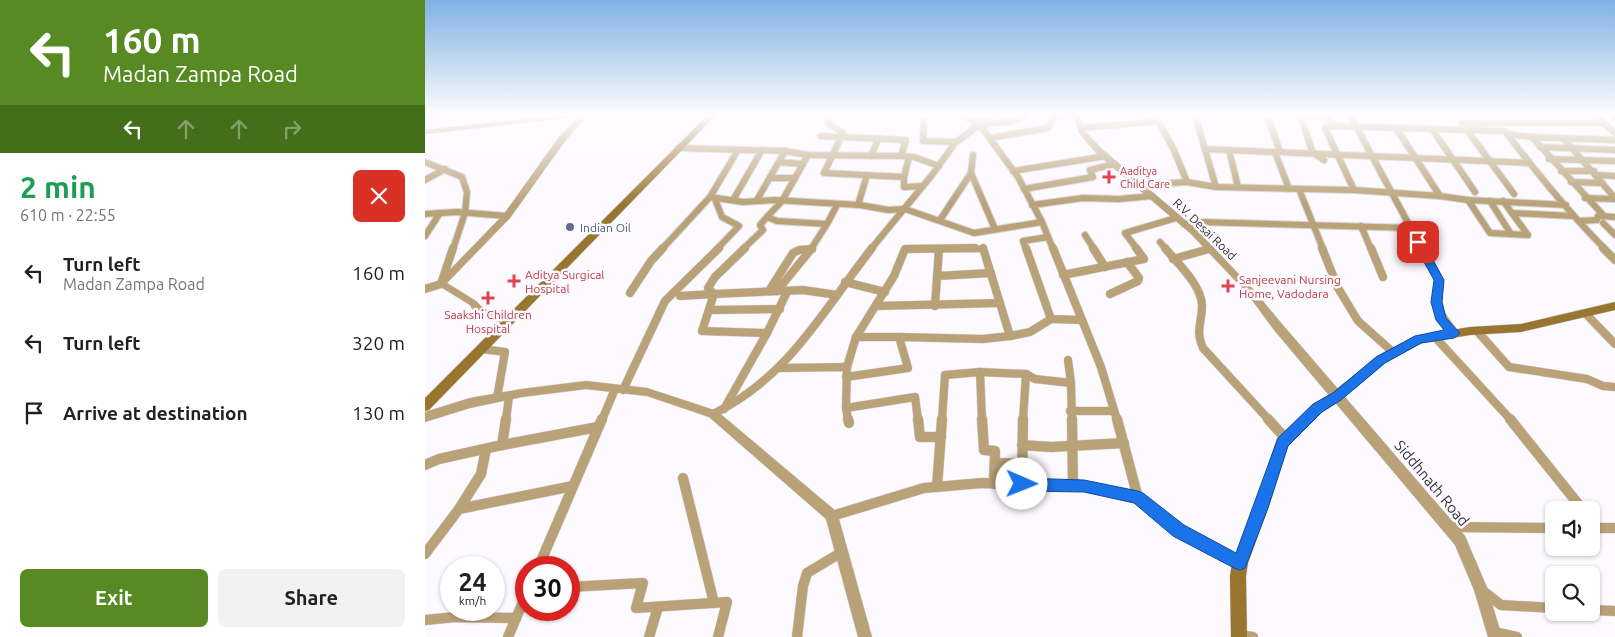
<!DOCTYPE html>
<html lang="en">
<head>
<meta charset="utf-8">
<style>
	:root { --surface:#fff; --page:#f2f2f2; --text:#202124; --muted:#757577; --accent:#578a22 }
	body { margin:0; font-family:Ubuntu,sans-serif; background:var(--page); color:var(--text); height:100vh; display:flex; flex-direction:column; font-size:19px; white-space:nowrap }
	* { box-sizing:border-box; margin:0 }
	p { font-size:16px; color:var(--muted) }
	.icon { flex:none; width:28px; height:28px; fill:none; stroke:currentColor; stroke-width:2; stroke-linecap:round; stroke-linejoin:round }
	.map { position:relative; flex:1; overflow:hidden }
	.panel { display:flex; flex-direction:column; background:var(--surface); width:425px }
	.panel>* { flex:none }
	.banner { background:#578a22; color:#fff; overflow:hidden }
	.fabs { position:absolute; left:1120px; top:501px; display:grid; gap:10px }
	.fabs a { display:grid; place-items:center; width:55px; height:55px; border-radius:8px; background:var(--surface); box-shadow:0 1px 4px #0004; font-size:25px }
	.speed { position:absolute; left:15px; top:556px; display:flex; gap:10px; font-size:25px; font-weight:700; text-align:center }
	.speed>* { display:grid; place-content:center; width:65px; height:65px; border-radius:50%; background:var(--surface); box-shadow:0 1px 4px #0004; line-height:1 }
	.speed small { font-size:12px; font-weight:400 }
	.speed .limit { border:8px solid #d22; background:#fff; color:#111 }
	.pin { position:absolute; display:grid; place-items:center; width:42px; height:42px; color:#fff; margin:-21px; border-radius:10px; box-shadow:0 2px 8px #0006 }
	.me { position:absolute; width:55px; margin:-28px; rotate:91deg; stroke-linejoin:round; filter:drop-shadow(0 0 4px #0008) }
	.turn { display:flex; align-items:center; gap:18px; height:105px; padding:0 20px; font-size:22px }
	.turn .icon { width:65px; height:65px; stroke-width:2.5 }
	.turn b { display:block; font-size:35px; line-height:42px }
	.lanes { display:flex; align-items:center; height:48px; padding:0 20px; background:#0003; justify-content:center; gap:25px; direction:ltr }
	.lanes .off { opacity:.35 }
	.round { display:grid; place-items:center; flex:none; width:52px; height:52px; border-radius:8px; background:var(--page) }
	.summary { display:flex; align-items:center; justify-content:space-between; height:85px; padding:0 20px }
	h1 { font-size:30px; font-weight:700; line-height:38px; color:#1e9e55 }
	.cta { display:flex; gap:10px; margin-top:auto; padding:10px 20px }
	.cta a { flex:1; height:58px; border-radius:8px; background:var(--accent); color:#fff; font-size:20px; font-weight:700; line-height:58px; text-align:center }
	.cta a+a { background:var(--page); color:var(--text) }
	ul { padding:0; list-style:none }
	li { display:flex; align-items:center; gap:15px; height:70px; padding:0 20px }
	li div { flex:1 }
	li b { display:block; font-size:19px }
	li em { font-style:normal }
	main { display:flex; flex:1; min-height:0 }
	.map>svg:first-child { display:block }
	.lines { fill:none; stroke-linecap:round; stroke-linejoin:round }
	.minor-far2-casing { stroke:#d7d5da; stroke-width:8 }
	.minor-far1-casing { stroke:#d7d5da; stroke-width:9 }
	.minor-casing { stroke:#d7d5da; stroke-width:11 }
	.tertiary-casing { stroke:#d7d5da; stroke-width:1 }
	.secondary-casing { stroke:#d7d5da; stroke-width:1 }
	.minor-far2 { stroke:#b9a277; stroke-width:6 }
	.minor-far1 { stroke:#b9a277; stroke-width:8 }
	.minor { stroke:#b9a277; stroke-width:10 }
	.tertiary { fill:#b9a277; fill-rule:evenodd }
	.secondary { fill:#987630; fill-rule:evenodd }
	.route { fill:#1a73e8; stroke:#114b97 }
	.health-dot { fill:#e0444e; stroke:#fcf9ff; stroke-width:2 }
	.service-dot { fill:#5c6f8a; stroke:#fcf9ff; stroke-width:2 }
	.labels { text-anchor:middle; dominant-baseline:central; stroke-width:5; stroke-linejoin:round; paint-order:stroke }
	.far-health-label { font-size:11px; fill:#be3a42; stroke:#fcf9ff; text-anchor:start }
	.service-label { font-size:12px; fill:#4e5e75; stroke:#fcf9ff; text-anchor:start }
	.street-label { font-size:12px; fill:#313032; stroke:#fcf9ff }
	.health-label { font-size:12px; fill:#be3a42; stroke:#fcf9ff; text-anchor:start }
	.near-street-label { font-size:15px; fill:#313032; stroke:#fcf9ff }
</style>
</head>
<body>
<main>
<section class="panel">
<div class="banner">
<div class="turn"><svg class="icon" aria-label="left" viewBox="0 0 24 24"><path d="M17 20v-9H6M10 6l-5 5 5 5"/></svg><div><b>160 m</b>Madan Zampa Road</div></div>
<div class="lanes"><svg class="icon" aria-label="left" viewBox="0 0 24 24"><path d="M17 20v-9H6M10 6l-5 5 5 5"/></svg><svg class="icon off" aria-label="ahead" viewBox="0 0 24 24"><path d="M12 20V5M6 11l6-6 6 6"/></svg><svg class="icon off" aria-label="ahead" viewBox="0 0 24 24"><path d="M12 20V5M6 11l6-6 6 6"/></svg><svg class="icon off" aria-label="right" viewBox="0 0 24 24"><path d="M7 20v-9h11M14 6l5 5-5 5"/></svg></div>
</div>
<div class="summary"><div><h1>2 min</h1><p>610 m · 22:55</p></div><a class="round" style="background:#d93025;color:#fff"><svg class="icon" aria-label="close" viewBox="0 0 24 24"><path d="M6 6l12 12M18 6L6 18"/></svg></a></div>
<ul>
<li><svg class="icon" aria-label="left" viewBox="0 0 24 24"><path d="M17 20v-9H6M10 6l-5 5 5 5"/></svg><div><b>Turn left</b><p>Madan Zampa Road</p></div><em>160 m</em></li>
<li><svg class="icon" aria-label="left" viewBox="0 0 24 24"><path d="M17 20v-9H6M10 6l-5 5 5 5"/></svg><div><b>Turn left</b></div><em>320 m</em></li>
<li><svg class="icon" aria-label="arrive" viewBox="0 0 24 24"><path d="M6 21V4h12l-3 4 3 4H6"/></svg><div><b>Arrive at destination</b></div><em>130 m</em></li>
</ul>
<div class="cta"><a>Exit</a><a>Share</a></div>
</section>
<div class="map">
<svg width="1190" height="637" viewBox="0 0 1190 637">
	<rect width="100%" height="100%" fill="#fcf9ff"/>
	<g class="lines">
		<defs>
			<g id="minor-far2">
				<polyline points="405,115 403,123 418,133 399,173 479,177 479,187 498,186"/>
				<polyline points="535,115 550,121"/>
				<polyline points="730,115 749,150 762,182"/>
				<polyline points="770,115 791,187"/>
				<polyline points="868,115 905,117"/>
				<polyline points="875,115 888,153 899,160"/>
				<path d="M903,115L909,126L1080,131C1111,172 1144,213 1180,249"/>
				<polyline points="925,115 997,249"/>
				<polyline points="1169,115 1190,133"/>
				<polyline points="1187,115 1190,118"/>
				<polyline points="499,119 498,141 530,142"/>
				<polygon points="555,120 562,121 564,124 557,128 550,126 549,123"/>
				<polyline points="844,120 855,152"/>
				<polyline points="564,123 584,122 602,115"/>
				<polyline points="1037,123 1178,123"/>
				<polyline points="909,126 900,128 929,190"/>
				<polyline points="557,128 593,177 617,222 628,249"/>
				<polyline points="656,128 734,121"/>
				<polyline points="971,128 1015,196"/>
				<polyline points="1007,129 1050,192"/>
				<polyline points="1042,130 1089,194"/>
				<polyline points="1082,134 1107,137"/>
				<polyline points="396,136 481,140 476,156"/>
				<polyline points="565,138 623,128 631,116 643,115"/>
				<polyline points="1139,139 1190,198"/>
				<polyline points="1115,147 1190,150"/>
				<polyline points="253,148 360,151 383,155 476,156 489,157 514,166"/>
				<polyline points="780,149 1104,163"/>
				<polyline points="804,150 813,187"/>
				<polyline points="850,152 864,189"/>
				<polyline points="446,156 454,138"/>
				<polyline points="1124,159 1190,161"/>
				<polyline points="0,162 37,177 42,192 40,213 28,249"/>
				<polyline points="354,162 378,164"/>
				<polyline points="588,171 681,156"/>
				<polyline points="1136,171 1169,171"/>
				<polyline points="546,173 570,229"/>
				<polyline points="1171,175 1190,176"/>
				<polyline points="479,177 484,157"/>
				<polyline points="345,178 370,178"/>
				<polyline points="0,180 20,169"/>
				<polyline points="1146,182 1177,183"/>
				<polyline points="714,185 762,182 791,187 929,190 1015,196 1043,200 1141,205"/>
				<polyline points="599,189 668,177 665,170 690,164"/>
				<polyline points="874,189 898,249"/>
				<polyline points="285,197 318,202 349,200 435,205 463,210 480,209 549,233 617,222"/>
				<polyline points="1160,198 1190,199"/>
				<polyline points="290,199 297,217 314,226 292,249"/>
				<polyline points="308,200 337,150"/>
				<polyline points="332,200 360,151"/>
				<polyline points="1043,200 1065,233 1103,235 1078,201"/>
				<polyline points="1065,201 1086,234"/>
				<polyline points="433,205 442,175"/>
				<polyline points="607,205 658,198 694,199 727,196"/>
				<polyline points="1087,213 1147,216"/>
				<polyline points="0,214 32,212 82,216"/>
				<polyline points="1179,216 1107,137 1190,140"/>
				<polyline points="342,217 357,201 383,155"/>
				<polyline points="515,220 546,173 548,155"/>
				<polyline points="1154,221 1172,220 1173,216 1190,217"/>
				<polyline points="1178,223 1190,235"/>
				<polyline points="402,224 412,205"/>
				<polyline points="759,224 775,222 986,228"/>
				<polyline points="936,226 946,249"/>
				<polyline points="660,235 669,249"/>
				<polyline points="0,236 15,213"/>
				<polyline points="735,242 741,249"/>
				<polyline points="237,249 285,197 313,150"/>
				<polyline points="318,249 338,230 335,225 342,217 352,221 402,224 386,249"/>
				<polyline points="382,249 387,249"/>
				<polyline points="446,249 507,175 530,143 551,127"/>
				<polyline points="480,249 558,249"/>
				<polyline points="601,249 598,241 623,237"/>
				<polyline points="712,249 700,233 751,218"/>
			</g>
			<g id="minor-far1">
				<polyline points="320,248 290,277 283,288 289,294 378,290 412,295"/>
				<polyline points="601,248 626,319 657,320"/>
				<polyline points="628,248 676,367 692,420"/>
				<polyline points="668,248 680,267"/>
				<path d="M740,248C752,263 777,285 777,306C777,324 770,329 778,348L844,420"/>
				<polyline points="897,248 913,288 933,321 969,353"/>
				<polyline points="946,248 958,277"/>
				<polyline points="997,248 1014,280 1013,303 1016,314 1029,333"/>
				<polyline points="1178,248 1190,260"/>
				<polyline points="748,259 784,249"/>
				<polyline points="638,275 719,259 711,248"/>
				<polyline points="512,276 566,273"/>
				<polyline points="420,282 460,292"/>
				<polyline points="0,289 16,284 28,248"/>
				<polyline points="344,291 368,253 374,250 387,249"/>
				<polyline points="352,291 387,248"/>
				<polyline points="205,293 226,261 238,248"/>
				<polyline points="685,294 713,281 714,278 702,262"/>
				<polyline points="255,296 289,294 277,331 342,333"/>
				<polyline points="451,306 575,303"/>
				<polyline points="510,306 514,249"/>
				<polyline points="285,310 355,309"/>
				<polyline points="1161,314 1190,344"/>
				<polyline points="1052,331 1084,367 1162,379 1178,386 1190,387"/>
				<polyline points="585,336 605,332 626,319"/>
				<polyline points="1009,336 1086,420"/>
				<polyline points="474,337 558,339 585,336 558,248"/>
				<polyline points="57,349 80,352 72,398"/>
				<polyline points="643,360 646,383 647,420"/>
				<polyline points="422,367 431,337 469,276 480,249 550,248"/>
				<polyline points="354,368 422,367 421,408 423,420"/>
				<polyline points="555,372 557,420"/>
				<polyline points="421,377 483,368 474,337 431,337"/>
				<polyline points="198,390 240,301 294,248"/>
				<polyline points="421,408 490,397 493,420"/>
				<polyline points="299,409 342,333 362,292"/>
				<polyline points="645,411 689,411"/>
				<path d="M288,414C364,377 397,312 447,248"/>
				<polyline points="81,420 84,396"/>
				<polyline points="177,420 190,389"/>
				<polyline points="517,420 520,375 555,372 601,374 610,379 646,383"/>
				<polyline points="598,420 601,374"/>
			</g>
			<g id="minor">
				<polyline points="423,419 424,423"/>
				<polyline points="493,419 495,437 516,437"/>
				<polyline points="557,419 559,450 570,451 569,484"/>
				<polyline points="647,419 648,486"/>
				<polyline points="692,419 713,498"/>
				<polyline points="843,419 861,439"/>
				<polyline points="1085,419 1158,510"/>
				<polyline points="77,445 81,419"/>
				<polyline points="597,445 626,447 699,443"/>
				<polyline points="570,463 597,464"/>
				<polyline points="0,465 14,459 77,445 173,427"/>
				<polyline points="258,478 289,603"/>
				<polyline points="597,484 598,419"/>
				<polyline points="512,487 517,419"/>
				<polyline points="34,509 56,474 61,449"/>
				<polyline points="407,516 499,488 557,483 659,486 713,498 754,531 815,563"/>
				<polyline points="1024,527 1129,528"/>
				<polyline points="1166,528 1190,528"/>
				<polyline points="0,554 34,509 148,486"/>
				<polyline points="113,568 177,419"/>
				<polyline points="144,587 218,583 211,608 302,602 293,637"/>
				<polyline points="1058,591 1076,605 1129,608"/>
				<polyline points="1166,610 1190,611"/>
				<polyline points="0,620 31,617 91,618"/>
				<polyline points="1069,632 1092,637"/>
				<polyline points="814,635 828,637"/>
				<polyline points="83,637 101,595"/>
				<polyline points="224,637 233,607"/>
				<polyline points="372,637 378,586 382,573 417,552"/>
			</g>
			<g id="tertiary">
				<polygon points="135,115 155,115 151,117 0,134 0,130"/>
				<polygon points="155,115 163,115 140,141 85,218 22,283 51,301 59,309 88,318 89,321 84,325 51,315 45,305 11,284 79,214 134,137"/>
				<polygon points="648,115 654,115 661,132 677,149 772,230 827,288 857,324 1040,536 1063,590 1077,637 1063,637 1049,590 1030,545 849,330 821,292 766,234 671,153 654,133"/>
				<polygon points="161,381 222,388 292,411 412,512 447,637 433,637 401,519 284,417 222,396 161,389 97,397 45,408 0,422 0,412 45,398 97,389"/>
			</g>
			<g id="secondary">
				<polygon points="283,115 291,115 4,410 0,411 0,398"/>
				<polygon points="1190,302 1190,310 1096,332 1045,335 997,343 960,363 916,400 897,412 863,446 843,508 823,563 821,576 822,637 806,637 805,576 807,563 829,508 852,439 889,404 908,392 952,357 990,336 1045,327 1096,324"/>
			</g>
		</defs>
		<use href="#minor-far2" class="minor-far2-casing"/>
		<use href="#minor-far1" class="minor-far1-casing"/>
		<use href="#minor" class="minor-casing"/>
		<use href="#tertiary" class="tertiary-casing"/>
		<use href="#secondary" class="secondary-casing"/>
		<use href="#minor-far2" class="minor-far2"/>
		<use href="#minor-far1" class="minor-far1"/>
		<use href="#minor" class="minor"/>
		<use href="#tertiary" class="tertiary"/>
		<use href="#secondary" class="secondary"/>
	</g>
	<linearGradient id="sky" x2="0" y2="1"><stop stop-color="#80b1e3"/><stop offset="0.56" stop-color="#fefcff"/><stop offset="1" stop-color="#fefcff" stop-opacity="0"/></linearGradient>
	<rect width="1190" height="204" fill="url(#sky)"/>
	<polygon class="route" points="993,238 998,242 1019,280 1017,302 1021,318 1035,333 1029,338 996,343 960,363 916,400 897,412 863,446 843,508 820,568 815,570 809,568 748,536 709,503 659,492 597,491 592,489 590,484 592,480 597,478 659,480 713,491 718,493 759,525 811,553 853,438 888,404 908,393 951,357 990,336 1019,330 1011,320 1006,302 1009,280 988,242"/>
	<g class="health-dot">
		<path d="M681.5 169.5h5v5h5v5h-5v5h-5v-5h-5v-5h5z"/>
		<path d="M86.5 273.5h5v5h5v5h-5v5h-5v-5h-5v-5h5z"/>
		<path d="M800.5 278.5h5v5h5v5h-5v5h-5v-5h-5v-5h5z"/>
		<path d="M60.5 290.5h5v5h5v5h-5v5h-5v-5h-5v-5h5z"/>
	</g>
	<circle class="service-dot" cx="145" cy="227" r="5"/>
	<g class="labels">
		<g class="far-health-label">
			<text x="695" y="171">Aaditya<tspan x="695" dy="13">Child Care</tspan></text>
		</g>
		<g class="service-label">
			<text x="155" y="227">Indian Oil</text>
		</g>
		<g class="street-label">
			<text transform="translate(780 229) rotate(44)">R.V. Desai Road</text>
		</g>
		<g class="health-label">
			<text x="100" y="274">Aditya Surgical<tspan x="100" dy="14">Hospital</tspan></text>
			<text x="814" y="279">Sanjeevani Nursing<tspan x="814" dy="14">Home, Vadodara</tspan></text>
			<text x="63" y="314" text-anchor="middle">Saakshi Children<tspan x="63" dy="14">Hospital</tspan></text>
		</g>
		<g class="near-street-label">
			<text transform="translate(1007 483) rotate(50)">Siddhnath Road</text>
		</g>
	</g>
</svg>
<div class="fabs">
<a><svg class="icon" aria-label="sound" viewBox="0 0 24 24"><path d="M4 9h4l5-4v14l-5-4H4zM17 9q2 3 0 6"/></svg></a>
<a><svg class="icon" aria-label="search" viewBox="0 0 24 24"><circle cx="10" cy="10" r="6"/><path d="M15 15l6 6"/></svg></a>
</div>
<div class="speed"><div>24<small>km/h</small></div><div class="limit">30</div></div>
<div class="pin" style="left:993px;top:242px;background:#d93025"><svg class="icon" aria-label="arrive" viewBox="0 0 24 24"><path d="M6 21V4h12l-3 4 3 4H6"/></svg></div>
<svg class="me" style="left:597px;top:484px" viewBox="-20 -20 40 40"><circle r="19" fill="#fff"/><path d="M0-13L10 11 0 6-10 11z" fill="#1a73e8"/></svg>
</div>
</main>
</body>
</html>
